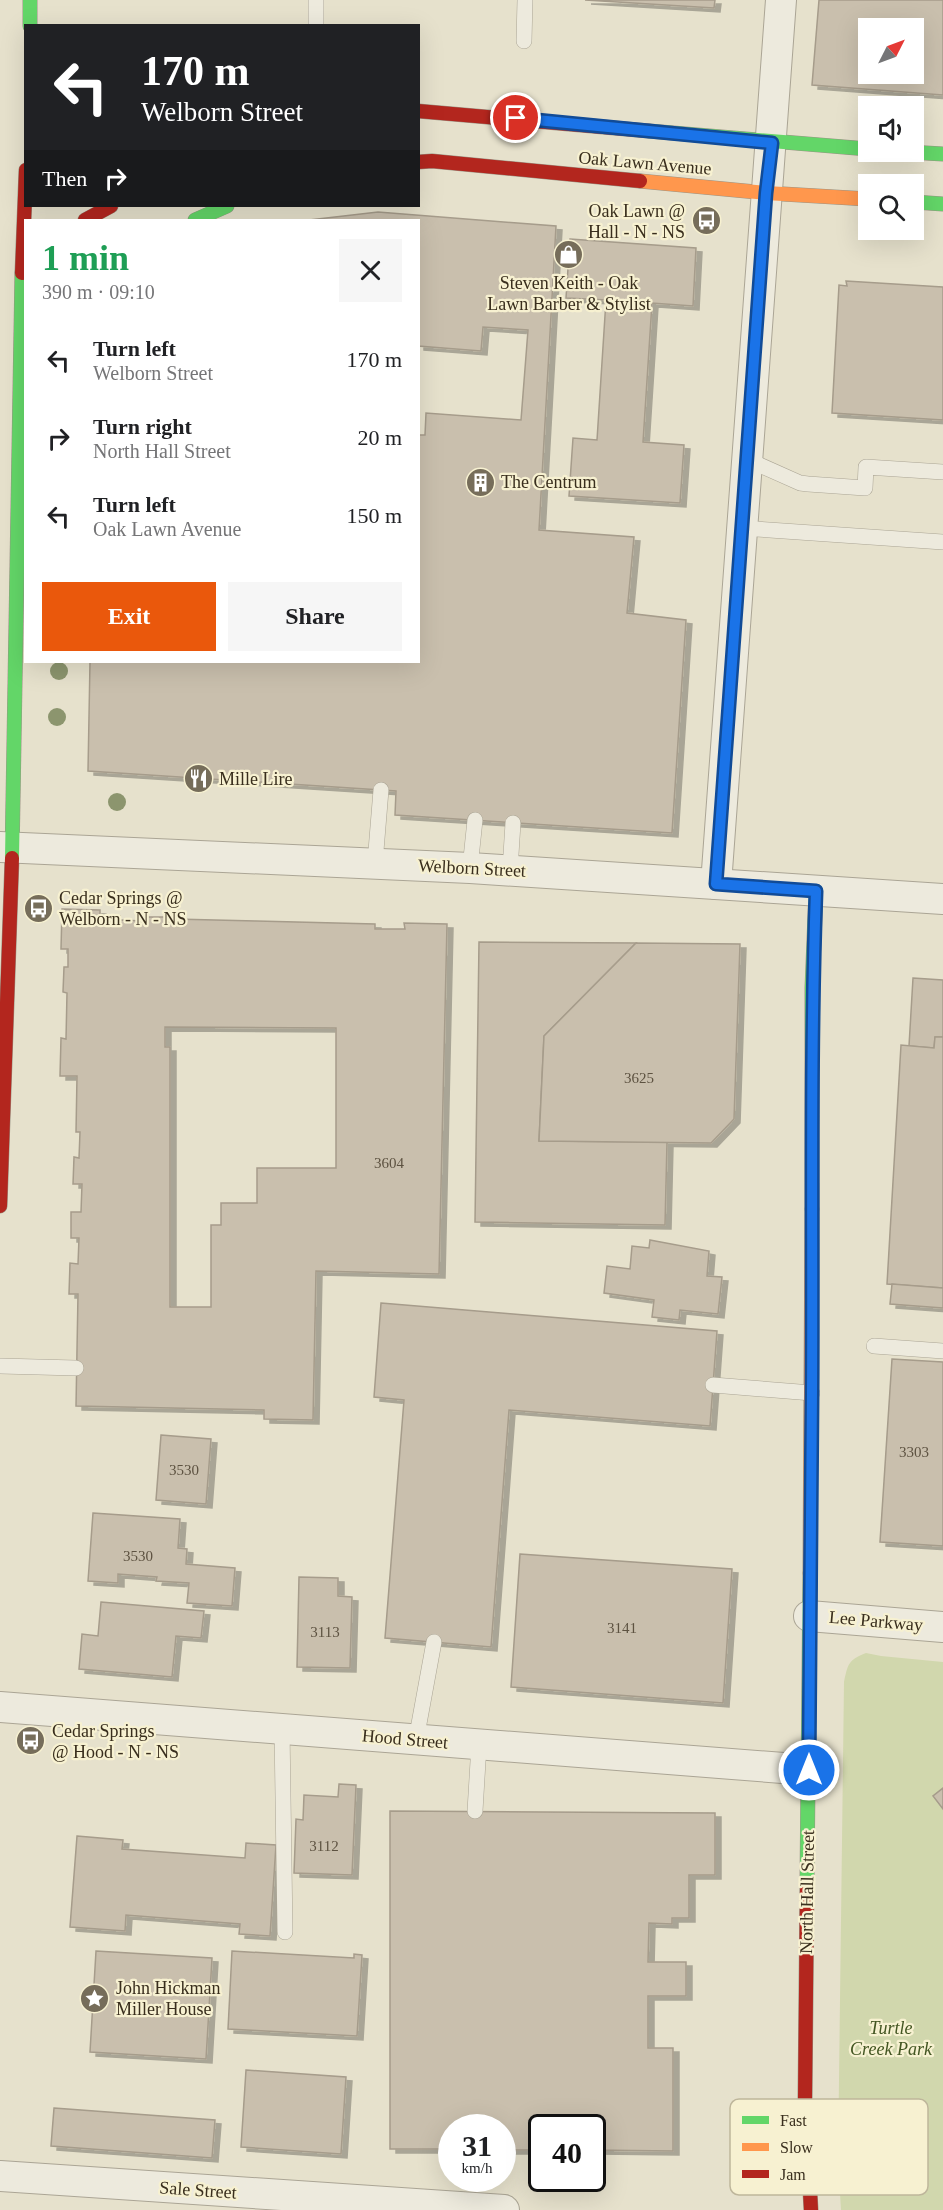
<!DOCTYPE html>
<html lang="en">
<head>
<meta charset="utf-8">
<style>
	:root { --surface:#fff; --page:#f6f6f6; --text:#202124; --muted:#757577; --accent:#ea580c }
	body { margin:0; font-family:"Times New Roman",serif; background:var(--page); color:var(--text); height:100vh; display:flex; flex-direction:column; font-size:22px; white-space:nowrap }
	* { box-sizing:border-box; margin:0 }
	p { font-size:20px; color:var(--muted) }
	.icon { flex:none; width:33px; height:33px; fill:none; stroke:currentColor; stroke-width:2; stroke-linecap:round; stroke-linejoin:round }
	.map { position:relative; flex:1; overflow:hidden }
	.details { position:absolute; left:24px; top:219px; width:396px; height:444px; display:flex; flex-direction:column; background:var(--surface); border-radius:0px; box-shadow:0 6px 24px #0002 }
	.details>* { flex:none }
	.guide { position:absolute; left:24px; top:24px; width:396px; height:183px; border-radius:0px; box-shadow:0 6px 24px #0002; background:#202124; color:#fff; overflow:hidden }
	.needle { width:39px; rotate:48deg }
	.buttons { position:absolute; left:858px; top:18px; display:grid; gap:12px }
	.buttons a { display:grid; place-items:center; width:66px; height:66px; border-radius:0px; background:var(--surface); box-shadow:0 6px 24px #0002; font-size:30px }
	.speed { position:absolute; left:438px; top:2114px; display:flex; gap:12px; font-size:30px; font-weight:700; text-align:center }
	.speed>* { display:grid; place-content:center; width:78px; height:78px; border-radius:50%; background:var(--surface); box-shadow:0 6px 24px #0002; line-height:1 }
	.speed small { font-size:15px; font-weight:400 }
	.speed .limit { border:3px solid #111; border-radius:9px; background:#fff; color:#111 }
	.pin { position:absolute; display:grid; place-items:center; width:51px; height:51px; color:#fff; margin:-26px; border:3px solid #fff; border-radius:50%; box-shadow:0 2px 6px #0007 }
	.me { position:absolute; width:66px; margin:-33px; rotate:0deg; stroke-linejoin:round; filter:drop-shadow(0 0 4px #0008) }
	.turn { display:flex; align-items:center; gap:21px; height:126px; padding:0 18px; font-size:27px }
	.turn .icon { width:78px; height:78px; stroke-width:2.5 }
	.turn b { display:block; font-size:42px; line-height:51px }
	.then { display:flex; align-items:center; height:57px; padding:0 18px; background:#0003; gap:12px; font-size:22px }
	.round { display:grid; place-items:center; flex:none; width:63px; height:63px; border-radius:0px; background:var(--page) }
	.overview { display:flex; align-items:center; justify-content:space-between; height:102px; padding:0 18px }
	h1 { font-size:36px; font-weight:700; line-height:45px; color:#1e9e55 }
	.cta { display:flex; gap:12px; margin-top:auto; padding:12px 18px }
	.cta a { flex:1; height:69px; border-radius:0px; background:var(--accent); color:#fff; font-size:24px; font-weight:700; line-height:69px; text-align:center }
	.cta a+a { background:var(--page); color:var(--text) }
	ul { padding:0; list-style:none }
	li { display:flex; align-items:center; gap:18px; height:78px; padding:0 18px }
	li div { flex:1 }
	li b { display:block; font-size:22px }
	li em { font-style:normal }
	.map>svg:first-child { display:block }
	.green { fill:#d1d7ad }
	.building { fill:#c9bfad; stroke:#a69c8b; stroke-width:1.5; fill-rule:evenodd; filter:url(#shadow) }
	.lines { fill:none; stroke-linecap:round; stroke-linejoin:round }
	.lane-casing { stroke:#aba595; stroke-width:16 }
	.street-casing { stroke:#aba595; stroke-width:32 }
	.fast-casing { stroke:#9a9485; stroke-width:15 }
	.slow-casing { stroke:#9a9485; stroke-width:15 }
	.jam-casing { stroke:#9a9485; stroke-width:15 }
	.lane { stroke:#edeadd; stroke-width:15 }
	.street { stroke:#edeadd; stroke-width:30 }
	.fast { stroke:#63d668; stroke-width:14 }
	.slow { stroke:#ff974d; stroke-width:14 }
	.jam { stroke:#b3261e; stroke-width:14 }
	.tree { fill:#8c956e }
	.route-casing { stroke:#114b97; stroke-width:15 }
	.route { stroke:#1a73e8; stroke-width:10 }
	.labels { text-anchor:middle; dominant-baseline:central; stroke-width:4.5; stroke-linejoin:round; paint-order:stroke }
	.number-label { font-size:15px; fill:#5d5241 }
	.street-label { font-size:18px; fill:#392e1d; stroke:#f7f1d1 }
	.poi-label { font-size:18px; fill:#392e1d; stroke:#f7f1d1; text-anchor:start }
	.park-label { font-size:18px; font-style:italic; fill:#435622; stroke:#f7f1d1 }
	.key { fill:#f7f1d1; stroke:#beb69b; stroke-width:1.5 }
	.key-label { font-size:16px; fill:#392e1d }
</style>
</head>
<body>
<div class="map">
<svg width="943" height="2210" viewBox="0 0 943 2210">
	<defs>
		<filter id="shadow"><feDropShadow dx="6" dy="4" stdDeviation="0" flood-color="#0004"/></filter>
	</defs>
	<rect width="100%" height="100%" fill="#e6e1cc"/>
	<path class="green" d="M866,1653L881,1656L943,1662V2210H841L838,2160L844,1682C848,1664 848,1660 866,1653Z"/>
	<g class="building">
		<polygon points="585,0 715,0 714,8"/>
		<path d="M819,0H943V95L812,85ZM868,28H914V74H868Z"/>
		<polygon points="378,212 556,226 539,530 634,537 627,613 686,620 672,833 395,815 396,791 88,771 90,662 418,662 418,435 425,435 426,413 521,420 528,330 483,327 481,351 418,346 418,220 309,220"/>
		<polygon points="570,239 696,248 693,306 652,303 643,442 684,445 680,503 569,496 573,438 597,440 606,300 566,298"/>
		<polygon points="846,281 943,287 943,420 832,413 839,285 847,286"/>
		<path d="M62,909L100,910V916H120V920L144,921L145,917H174V919L375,924V929H405L404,923L447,924L439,1274L316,1271L313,1420L264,1419V1410L76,1406L78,1294H69L70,1263L78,1264L79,1238H71V1212H81L82,1184H73L74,1157L79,1158L80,1132H76L77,1076H60L61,1038L66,1039L67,993L63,992L64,967H68V949H61ZM165,1027L336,1028V1168H257V1203H221V1225H211V1307H170V1047H165Z"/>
		<polygon points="479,942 636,943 544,1036 539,1141 667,1142 665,1225 475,1222"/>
		<polygon points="636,943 740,944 734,1119 711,1143 539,1141 544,1036"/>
		<polygon points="913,978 943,980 943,1037 935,1037 934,1048 909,1046"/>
		<polygon points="935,1037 943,1037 943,1288 887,1284 901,1045 934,1048"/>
		<polygon points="650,1240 709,1251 707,1276 722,1277 718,1314 680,1310 679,1320 652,1317 654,1300 604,1293 607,1266 630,1269 632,1246 649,1248"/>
		<polygon points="892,1284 943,1288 943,1308 890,1304"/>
		<polygon points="381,1303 717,1331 710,1426 509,1410 491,1647 385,1638 404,1400 374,1397"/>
		<polygon points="892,1359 943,1362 943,1546 880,1542"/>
		<polygon points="161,1435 211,1439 206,1504 156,1500"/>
		<polygon points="93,1513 180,1519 178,1548 187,1549 186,1564 235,1568 232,1606 187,1603 189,1583 156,1581 157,1577 118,1574 118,1583 88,1581"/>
		<polygon points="520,1554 732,1569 723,1703 511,1687"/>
		<polygon points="299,1577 338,1578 338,1596 352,1597 350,1668 297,1667"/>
		<polygon points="101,1602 204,1611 201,1638 176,1636 172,1677 79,1669 82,1634 98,1636"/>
		<polygon points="339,1784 356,1785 352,1875 294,1873 296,1819 303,1820 304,1795 338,1797"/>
		<polygon points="943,1788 943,1809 933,1796"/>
		<polygon points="390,1811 715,1813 715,1875 689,1875 689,1918 672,1918 672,1924 649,1923 648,1962 686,1962 686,1996 648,1996 648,2048 673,2048 673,2151 592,2150 592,2127 542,2127 542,2150 502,2150 502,2127 452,2127 452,2149 390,2149"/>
		<polygon points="77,1836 123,1840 122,1849 245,1858 246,1843 276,1845 270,1936 239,1934 240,1924 126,1915 125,1931 70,1927"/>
		<polygon points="96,1951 212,1958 206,2059 90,2052"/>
		<polygon points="232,1951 354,1958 354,1954 362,1955 357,2036 228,2029"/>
		<polygon points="246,2070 346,2077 341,2154 241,2147"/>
		<polygon points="54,2108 215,2120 212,2158 51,2146"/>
	</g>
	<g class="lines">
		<defs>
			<g id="lane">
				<polyline points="316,26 316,0"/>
				<polyline points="524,41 525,0"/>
				<polyline points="746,459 800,483 808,484 865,488 866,467 943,472"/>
				<polyline points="741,528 943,542"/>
				<polyline points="375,863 381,790"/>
				<polyline points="470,868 475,820"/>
				<polyline points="510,870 513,823"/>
				<polyline points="874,1346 943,1351"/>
				<polyline points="0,1366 76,1368"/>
				<polyline points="713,1385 812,1393"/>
				<polyline points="282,1729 285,1932"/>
				<polyline points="416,1740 434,1642"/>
				<polyline points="475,1811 479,1745"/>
			</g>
			<g id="street">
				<polyline points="0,847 470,868 943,899"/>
				<polyline points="716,884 781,0"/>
				<polyline points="809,1616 943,1627"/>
				<polyline points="0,1707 809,1770"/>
				<polyline points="0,2176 504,2210"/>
			</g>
			<g id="fast">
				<polyline points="30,0 30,26"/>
				<polyline points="649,131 868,149"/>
				<polyline points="909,152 943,154"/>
				<polyline points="914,202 943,204"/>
				<polyline points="195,220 227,206"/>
				<polyline points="12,858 22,273"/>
				<polyline points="812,1209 812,988 816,891"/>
				<polyline points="807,1884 810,1573"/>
			</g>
			<g id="slow">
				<polyline points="640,181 766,193 868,199"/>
				<polyline points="810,1573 812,1209"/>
			</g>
			<g id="jam">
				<polyline points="418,111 649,131"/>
				<polyline points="418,162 432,161 640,181"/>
				<polyline points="85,220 111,206"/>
				<polyline points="22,273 26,170"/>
				<polyline points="0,1206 12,858"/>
				<polyline points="807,1884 805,2100 811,2210"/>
			</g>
		</defs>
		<use href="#lane" class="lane-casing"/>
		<use href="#street" class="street-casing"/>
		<use href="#fast" class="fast-casing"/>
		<use href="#slow" class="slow-casing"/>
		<use href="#jam" class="jam-casing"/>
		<use href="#lane" class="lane"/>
		<use href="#street" class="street"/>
		<use href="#fast" class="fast"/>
		<use href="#slow" class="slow"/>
		<use href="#jam" class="jam"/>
	</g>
	<g class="tree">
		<circle cx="59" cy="671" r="9"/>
		<circle cx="57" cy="717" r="9"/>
		<circle cx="117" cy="802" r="9"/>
	</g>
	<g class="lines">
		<defs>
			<path id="route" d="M516,118L772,143L766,193L716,884L816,891C810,1058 813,1226 812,1393C812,1519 809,1644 809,1770"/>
		</defs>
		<use href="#route" class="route-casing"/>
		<use href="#route" class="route"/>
	</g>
	<defs>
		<symbol id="bus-disc" viewBox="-11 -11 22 22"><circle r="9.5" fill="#766d5a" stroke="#f7f1d1"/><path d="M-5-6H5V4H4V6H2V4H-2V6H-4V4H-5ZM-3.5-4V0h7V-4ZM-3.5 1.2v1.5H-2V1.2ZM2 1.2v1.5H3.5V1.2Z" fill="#fff"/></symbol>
		<symbol id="shop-disc" viewBox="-11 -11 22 22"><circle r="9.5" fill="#766d5a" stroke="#f7f1d1"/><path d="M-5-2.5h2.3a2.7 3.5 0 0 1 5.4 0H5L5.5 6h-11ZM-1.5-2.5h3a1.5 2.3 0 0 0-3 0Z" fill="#fff"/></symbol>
		<symbol id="building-disc" viewBox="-11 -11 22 22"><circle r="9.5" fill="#766d5a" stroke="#f7f1d1"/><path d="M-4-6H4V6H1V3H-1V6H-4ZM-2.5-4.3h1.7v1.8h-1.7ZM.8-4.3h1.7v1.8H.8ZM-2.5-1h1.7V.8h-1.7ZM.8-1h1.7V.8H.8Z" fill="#fff"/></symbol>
		<symbol id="restaurant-disc" viewBox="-11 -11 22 22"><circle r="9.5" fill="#766d5a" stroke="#f7f1d1"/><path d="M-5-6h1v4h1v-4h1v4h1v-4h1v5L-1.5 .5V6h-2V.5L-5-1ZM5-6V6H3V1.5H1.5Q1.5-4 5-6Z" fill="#fff"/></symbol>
		<symbol id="sight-disc" viewBox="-11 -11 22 22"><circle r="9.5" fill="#766d5a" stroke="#f7f1d1"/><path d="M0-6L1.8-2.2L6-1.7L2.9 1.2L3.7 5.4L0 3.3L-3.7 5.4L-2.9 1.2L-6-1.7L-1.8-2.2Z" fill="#fff"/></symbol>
	</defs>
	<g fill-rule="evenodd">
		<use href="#bus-disc" x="690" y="204" width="33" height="33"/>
		<use href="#shop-disc" x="552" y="238" width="33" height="33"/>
		<use href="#building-disc" x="464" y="466" width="33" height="33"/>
		<use href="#restaurant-disc" x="182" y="762" width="33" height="33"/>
		<use href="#bus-disc" x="22" y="892" width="33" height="33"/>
		<use href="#bus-disc" x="14" y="1724" width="33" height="33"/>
		<use href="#sight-disc" x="78" y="1982" width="33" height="33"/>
	</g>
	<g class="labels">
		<g class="number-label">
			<text x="639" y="1078">3625</text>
			<text x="389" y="1163">3604</text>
			<text x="914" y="1452">3303</text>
			<text x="184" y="1470">3530</text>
			<text x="138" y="1556">3530</text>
			<text x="622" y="1628">3141</text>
			<text x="325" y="1632">3113</text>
			<text x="324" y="1846">3112</text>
		</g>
		<g class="street-label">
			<text transform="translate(645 163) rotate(5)">Oak Lawn Avenue</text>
			<text transform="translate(472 868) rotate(3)">Welborn Street</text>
			<text transform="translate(876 1621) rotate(5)">Lee Parkway</text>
			<text transform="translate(405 1739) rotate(5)">Hood Street</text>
			<text transform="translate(807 1892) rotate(-89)">North Hall Street</text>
			<text transform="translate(198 2190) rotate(4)">Sale Street</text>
		</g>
		<g class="poi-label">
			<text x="685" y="211" text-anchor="end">Oak Lawn @<tspan x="685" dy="21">Hall - N - NS</tspan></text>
			<text x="569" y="283" text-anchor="middle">Steven Keith - Oak<tspan x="569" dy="21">Lawn Barber &amp; Stylist</tspan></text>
			<text x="501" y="482">The Centrum</text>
			<text x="219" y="779">Mille Lire</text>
			<text x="59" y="898">Cedar Springs @<tspan x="59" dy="21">Welborn - N - NS</tspan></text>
			<text x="52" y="1731">Cedar Springs<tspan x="52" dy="21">@ Hood - N - NS</tspan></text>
			<text x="116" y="1988">John Hickman<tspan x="116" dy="21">Miller House</tspan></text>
		</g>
		<g class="park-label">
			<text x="891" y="2028">Turtle<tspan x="891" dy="21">Creek Park</tspan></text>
		</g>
	</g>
	<rect x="730" y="2099" width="198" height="96" rx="9" class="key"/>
	<rect x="742" y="2116" width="27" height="8" fill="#63d668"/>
	<rect x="742" y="2143" width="27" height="8" fill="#ff974d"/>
	<rect x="742" y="2170" width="27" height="8" fill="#b3261e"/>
	<g class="key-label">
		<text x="780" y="2126">Fast</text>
		<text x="780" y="2153">Slow</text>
		<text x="780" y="2180">Jam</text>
	</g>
</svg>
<div class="buttons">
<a><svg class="needle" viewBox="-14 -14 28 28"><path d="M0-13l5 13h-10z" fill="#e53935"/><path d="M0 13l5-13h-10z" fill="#757577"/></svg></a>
<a><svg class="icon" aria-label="sound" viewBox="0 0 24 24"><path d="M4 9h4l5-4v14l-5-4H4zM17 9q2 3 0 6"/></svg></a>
<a><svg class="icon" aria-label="search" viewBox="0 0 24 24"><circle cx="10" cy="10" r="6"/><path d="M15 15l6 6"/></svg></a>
</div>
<div class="speed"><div>31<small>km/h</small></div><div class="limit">40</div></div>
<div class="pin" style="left:516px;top:118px;background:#d93025"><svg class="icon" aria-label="arrive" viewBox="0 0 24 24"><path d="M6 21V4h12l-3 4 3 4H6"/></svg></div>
<svg class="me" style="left:809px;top:1770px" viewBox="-20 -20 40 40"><circle r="17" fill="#1a73e8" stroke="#fff" stroke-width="3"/><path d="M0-11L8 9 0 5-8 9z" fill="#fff"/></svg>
<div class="guide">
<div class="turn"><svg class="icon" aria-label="left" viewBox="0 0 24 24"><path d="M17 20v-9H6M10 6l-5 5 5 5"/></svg><div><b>170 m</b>Welborn Street</div></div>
<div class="then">Then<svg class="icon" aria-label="right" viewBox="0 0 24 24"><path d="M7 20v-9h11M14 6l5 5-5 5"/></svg></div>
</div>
<section class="details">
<div class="overview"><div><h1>1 min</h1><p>390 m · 09:10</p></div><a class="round"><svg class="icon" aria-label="close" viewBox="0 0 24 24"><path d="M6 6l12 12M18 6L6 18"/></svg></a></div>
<ul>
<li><svg class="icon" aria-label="left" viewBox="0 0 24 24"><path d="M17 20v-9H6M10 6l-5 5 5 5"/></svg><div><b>Turn left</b><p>Welborn Street</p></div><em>170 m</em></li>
<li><svg class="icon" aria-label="right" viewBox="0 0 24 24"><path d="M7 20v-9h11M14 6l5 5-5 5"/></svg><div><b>Turn right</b><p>North Hall Street</p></div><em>20 m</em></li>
<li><svg class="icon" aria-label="left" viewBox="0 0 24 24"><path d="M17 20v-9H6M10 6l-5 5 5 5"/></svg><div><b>Turn left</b><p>Oak Lawn Avenue</p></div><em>150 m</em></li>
</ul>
<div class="cta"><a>Exit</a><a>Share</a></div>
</section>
</div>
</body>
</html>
